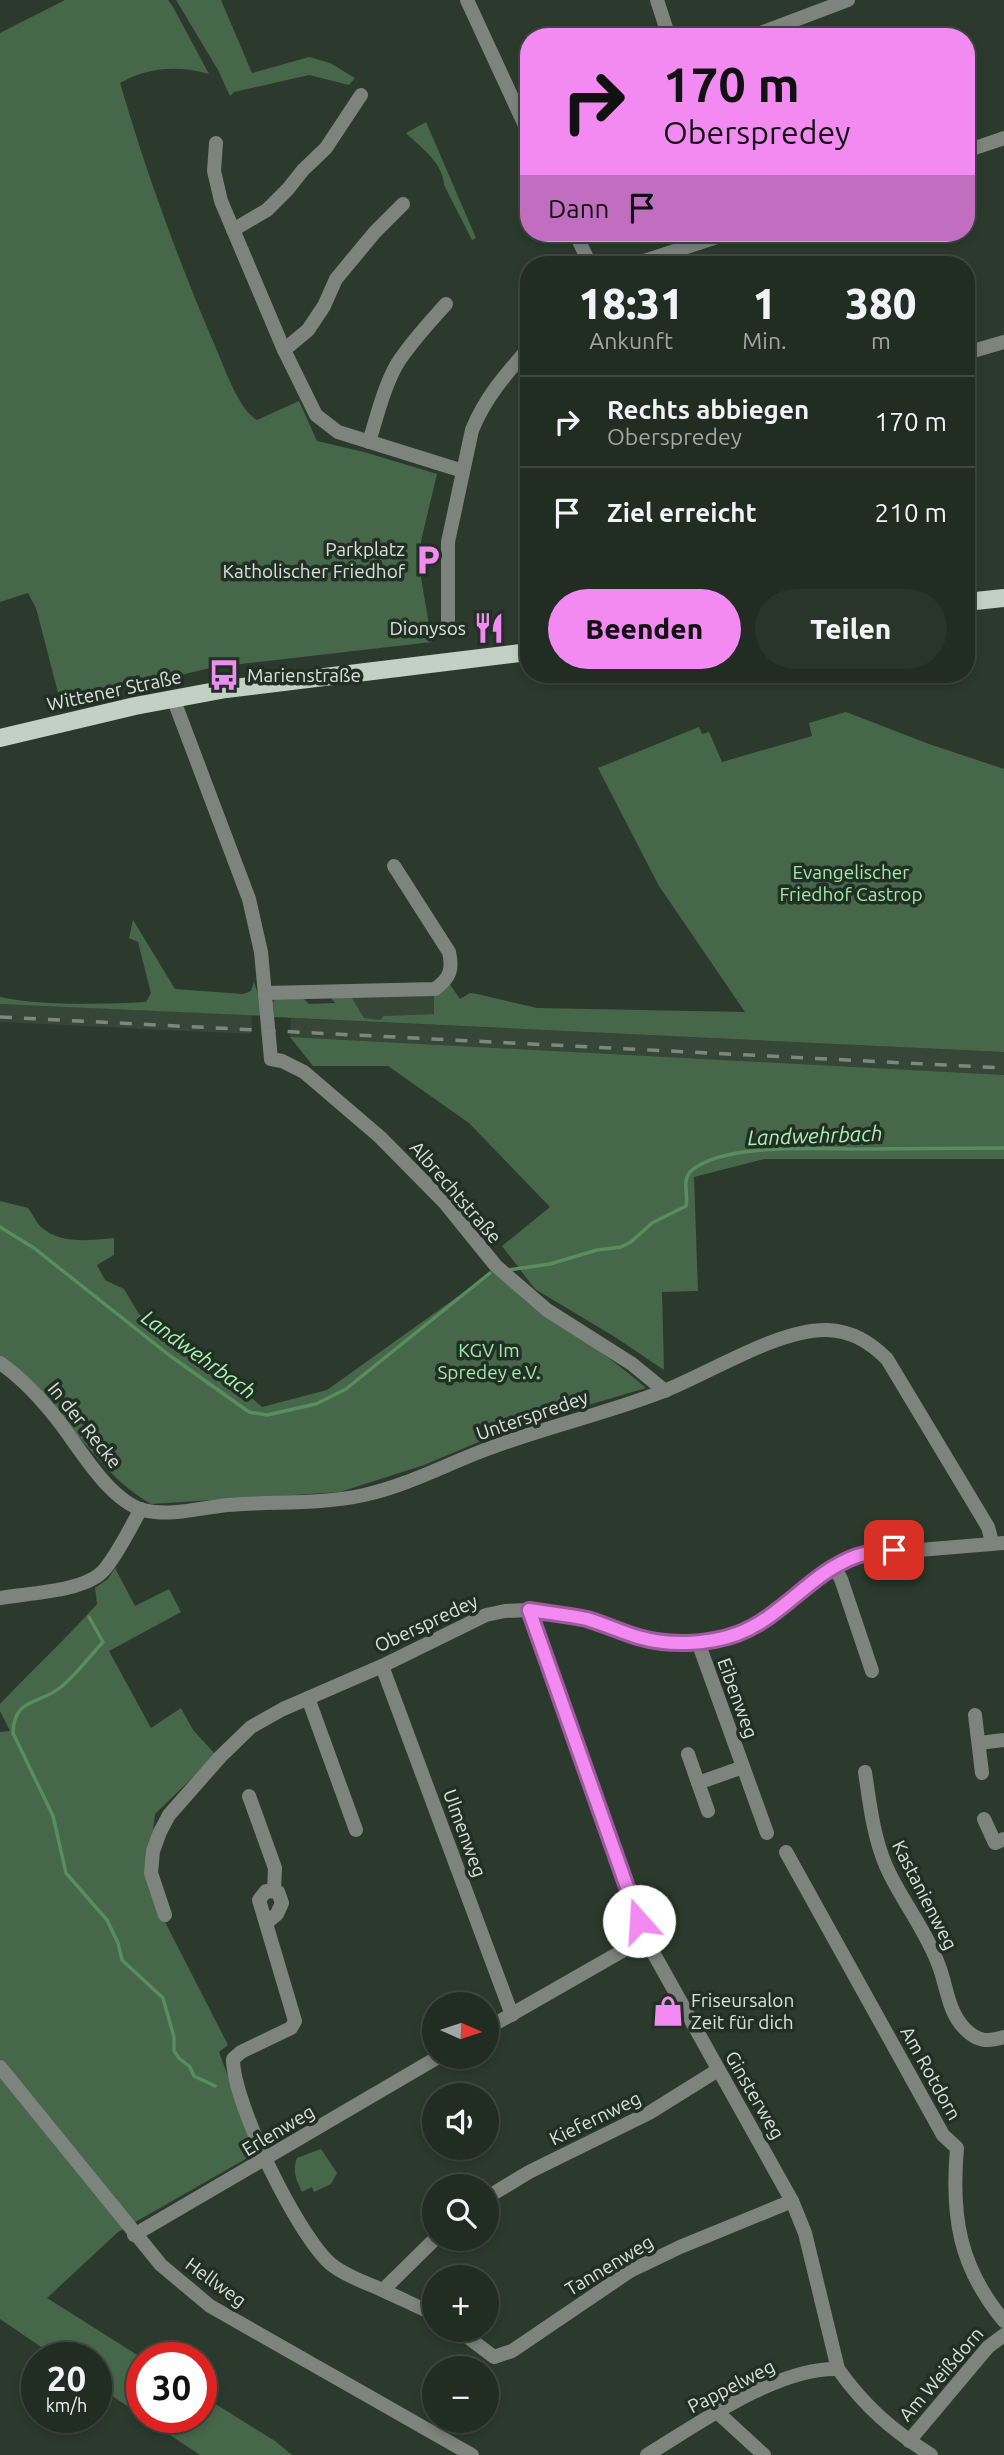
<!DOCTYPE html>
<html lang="de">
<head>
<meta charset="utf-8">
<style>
	:root { --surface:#212c22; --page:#29342a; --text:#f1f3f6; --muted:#a2a7a5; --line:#3e4840; --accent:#f28af2 }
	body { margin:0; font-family:Ubuntu,sans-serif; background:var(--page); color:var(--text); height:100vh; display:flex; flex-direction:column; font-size:26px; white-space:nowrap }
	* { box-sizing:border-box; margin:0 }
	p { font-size:23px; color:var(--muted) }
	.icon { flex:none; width:38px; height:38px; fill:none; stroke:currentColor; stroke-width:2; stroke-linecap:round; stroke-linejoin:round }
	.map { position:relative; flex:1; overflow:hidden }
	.panel { position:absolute; left:520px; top:256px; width:455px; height:427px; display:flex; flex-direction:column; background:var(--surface); border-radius:28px; box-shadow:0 4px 10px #0003,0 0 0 2px var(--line) }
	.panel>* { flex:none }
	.banner { position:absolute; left:520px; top:28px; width:455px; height:214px; border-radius:28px; box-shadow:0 4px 10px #0003,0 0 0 2px var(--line); background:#f28af2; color:#111; overflow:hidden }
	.needle { width:46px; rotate:93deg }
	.fabs { position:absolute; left:422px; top:1992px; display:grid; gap:14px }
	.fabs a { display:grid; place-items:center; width:77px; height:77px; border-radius:50%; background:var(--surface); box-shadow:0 4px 10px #0003,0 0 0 2px var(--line); font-size:35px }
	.speed { position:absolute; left:21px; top:2342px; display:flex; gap:14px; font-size:35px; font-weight:700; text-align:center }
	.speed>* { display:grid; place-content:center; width:91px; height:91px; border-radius:50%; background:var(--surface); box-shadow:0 4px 10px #0003,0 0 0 2px var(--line); line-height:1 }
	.speed small { font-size:18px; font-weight:400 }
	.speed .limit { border:10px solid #d22; background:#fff; color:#111 }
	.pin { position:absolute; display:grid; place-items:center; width:60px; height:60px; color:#fff; margin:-30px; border-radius:14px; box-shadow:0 4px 10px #0006 }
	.me { position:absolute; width:77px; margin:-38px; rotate:341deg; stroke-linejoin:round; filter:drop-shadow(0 0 5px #0008) }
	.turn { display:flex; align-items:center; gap:24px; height:147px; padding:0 28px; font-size:32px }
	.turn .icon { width:91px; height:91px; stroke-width:2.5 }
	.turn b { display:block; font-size:49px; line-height:60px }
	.then { display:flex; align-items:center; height:66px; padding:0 28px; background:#0003; gap:14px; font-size:26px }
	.eta { display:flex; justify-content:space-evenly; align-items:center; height:119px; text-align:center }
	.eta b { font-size:42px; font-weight:800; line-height:49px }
	.cta { display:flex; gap:14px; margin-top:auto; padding:14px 28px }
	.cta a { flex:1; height:80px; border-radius:42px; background:var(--accent); color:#111; font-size:28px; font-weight:800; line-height:80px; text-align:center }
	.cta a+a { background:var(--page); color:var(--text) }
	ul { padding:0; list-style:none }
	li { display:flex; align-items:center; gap:21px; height:91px; padding:0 28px; border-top:2px solid var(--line) }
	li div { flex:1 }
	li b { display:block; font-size:26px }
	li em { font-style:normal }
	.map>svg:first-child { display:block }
	.built { fill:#364737 }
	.green { fill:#47674a }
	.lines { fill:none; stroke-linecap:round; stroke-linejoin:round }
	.stream { stroke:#598c5e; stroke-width:3.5 }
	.minor { stroke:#7d837d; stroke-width:14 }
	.primary { stroke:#c3d1c4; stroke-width:18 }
	.rail { stroke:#7c877d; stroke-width:3.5; stroke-dasharray:12 12; stroke-linecap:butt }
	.route-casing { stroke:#9d5a9d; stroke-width:18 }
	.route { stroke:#f28af2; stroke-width:12 }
	.labels { text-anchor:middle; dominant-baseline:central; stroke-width:7; stroke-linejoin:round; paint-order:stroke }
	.poi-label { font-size:19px; fill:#d9e1da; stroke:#222f24; text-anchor:end }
	.street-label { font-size:19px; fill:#d9e1da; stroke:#222f24 }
	.park-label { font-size:19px; fill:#9fe9a7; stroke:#222f24 }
	.water-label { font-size:21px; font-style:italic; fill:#a9f4b1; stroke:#222f24 }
</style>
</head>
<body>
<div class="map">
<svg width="1004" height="2455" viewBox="0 0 1004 2455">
	<rect width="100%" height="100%" fill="#2c3a2d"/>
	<g class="built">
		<polygon points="434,993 435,1014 384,1016 381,1020 364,1018 352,998"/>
		<polygon points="0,1004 252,1015 251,1034 0,1022"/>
		<polygon points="291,1018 1004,1052 1004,1075 290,1037"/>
	</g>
	<g class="green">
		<path d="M65,0H168L173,7L209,74C179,65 147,67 120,83C146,172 178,260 215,346C224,366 238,409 257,420L299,401L317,441L364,452L437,474L421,541L420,572L432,642L214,667L61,704L36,608L28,593L0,602V33Z"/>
		<polygon points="176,0 221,0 252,73 309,57 330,63 355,78 349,85 309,75 234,92 230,96 218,70"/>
		<path d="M426,122L476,238L472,240L444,185C443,162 420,147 406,133Z"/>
		<polygon points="846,712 929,744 1004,769 1004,1052 274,1017 273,1003 276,997 302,997 309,1004 335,1003 331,998 352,998 364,1018 381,1020 383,1016 434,1014 434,993 449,983 460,999 470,993 477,994 537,1008 745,1012 659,886 598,768 699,727 702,734 709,732 722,762 812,736 809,723"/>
		<path d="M133,920L175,989L243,994L251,991L254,982L265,1016L0,1004V997C40,1006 105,1004 146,1002L151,993L138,942L129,938Z"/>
		<polygon points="290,1037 1004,1075 1004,1159 764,1159 694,1177 698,1291 662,1292 664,1370 615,1337 535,1289 502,1246 550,1207 469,1123 388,1066 313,1066"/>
		<path d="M0,1201L28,1208C32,1213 36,1222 41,1227C61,1245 90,1240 114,1238V1255L97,1265L105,1280L124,1289L139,1314L197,1351L262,1407L327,1390L492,1272C543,1312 597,1346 646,1388L514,1427L424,1465L340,1492L151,1504C113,1481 102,1461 72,1430C49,1405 24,1381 0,1357Z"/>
		<path d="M115,1568L135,1606L169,1589L181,1612L109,1651L151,1728L181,1708L193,1730L216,1755L155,1814L147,1879L164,1920L228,2045L219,2052L256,2153L118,2232L47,2298L142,2358V2416L96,2385V2357H56L0,2319V1732L10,1731L0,1711V1704C32,1670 66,1639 97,1604L95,1588L108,1579Z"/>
		<path d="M321,2149L337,2173L331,2184L314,2192L312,2187L302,2192C296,2179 292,2171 297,2158Z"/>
		<polygon points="201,2395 275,2441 292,2455 200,2455 143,2417 201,2417"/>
	</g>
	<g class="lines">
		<g class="stream">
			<polyline points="0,1227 34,1248 169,1355 249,1412 267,1415 316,1404 346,1389 490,1273"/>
			<path d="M508,1270L550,1264L597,1250L621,1247L631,1242L652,1223L686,1206C689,1195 681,1181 691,1171C725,1141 826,1150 870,1149C914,1149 959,1148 1004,1148"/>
			<path d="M89,1617L103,1642C89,1657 76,1675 61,1687C39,1705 14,1697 13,1733L53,1816L66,1873L107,1920L118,1943L122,1960L163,1998L174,2037V2051L179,2058L190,2067L194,2076L215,2086"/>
		</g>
		<g class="minor">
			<polyline points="467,0 528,132"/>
			<polyline points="657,0 669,37"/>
			<polyline points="750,37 848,0"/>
			<polyline points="216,143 214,171 221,201 284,350 316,415 338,432 463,471"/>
			<polyline points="966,151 1004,138"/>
			<polyline points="233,230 267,210 288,189 303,170 326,148 361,95"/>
			<polyline points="575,233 590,264"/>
			<polyline points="635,264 729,233"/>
			<polyline points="284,350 308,330 324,306 336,279 375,232 403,204"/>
			<polyline points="966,353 1004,342"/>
			<path d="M369,442C377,416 384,387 397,364C411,342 429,323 446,304"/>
			<path d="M448,624V542L472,430C485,398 505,375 528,349"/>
			<polyline points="173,698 249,899 261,952 271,1059 282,1061 304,1072 380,1137 445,1203 496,1266 547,1310 632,1364 665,1391"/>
			<path d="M266,993L435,989C450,978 453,970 449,952L394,866"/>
			<path d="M0,1363C23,1379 43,1401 60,1423C80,1449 109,1500 143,1510C170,1517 200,1508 227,1505C273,1501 319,1505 364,1495C410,1485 450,1462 493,1447C549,1426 608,1413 664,1391C710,1373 778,1329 827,1330C852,1331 870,1342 887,1359L988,1527L992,1542"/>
			<polyline points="834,1567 841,1579 872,1671"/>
			<path d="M0,1598C28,1593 85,1592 104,1570C118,1554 130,1528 141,1509"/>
			<path d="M529,1610L645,1938L792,2201L805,2233L838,2369C865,2407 892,2430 931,2455"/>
			<polyline points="698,1642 767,1833"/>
			<polyline points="382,1666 512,2015"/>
			<polyline points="308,1698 356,1830"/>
			<polyline points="975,1715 982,1773"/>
			<polyline points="979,1743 1004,1740"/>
			<polyline points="688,1754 708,1811"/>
			<path d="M865,1772C870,1805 873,1835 886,1866C901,1900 926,1930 939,1966C947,1987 948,2012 965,2029C978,2042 988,2042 1004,2037"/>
			<polyline points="698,1783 743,1767"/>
			<polyline points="249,1796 275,1868 274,1891"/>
			<polyline points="984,1819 995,1843 1004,1839"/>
			<path d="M786,1852L943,2135L957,2148C951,2216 959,2267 1004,2321"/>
			<polyline points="165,1915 151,1873 153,1851 160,1832 169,1815 221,1756 251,1727 283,1709 382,1666 486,1615 505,1611 529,1610 587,1619 639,1637 663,1642 698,1642 736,1634 751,1628 824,1573 859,1555 1004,1543"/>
			<path d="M266,1923L277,1914L282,1903L278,1892L266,1891L259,1900L295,2021L291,2028L241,2052L233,2059C233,2103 298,2237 332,2265C346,2276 364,2282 380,2289C398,2297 416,2306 434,2314"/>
			<polyline points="486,2029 645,1938"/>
			<polyline points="0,2067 161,2265 210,2306 472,2455"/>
			<polyline points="486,2198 529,2172 649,2113 718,2070"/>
			<polyline points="134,2235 440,2056"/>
			<polyline points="383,2290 436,2238"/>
			<polyline points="457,2329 494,2357 512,2351 630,2271 680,2247 792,2201"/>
			<polyline points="717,2412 764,2455"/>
			<polyline points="909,2441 988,2347 1004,2335"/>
			<path d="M647,2455C698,2424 777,2367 838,2369"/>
		</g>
		<g class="primary">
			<polyline points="966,602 1004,598"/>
			<polyline points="0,738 135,706 226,689 528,652"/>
		</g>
		<polyline class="rail" points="0,1017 1004,1068"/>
	</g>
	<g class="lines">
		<defs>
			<path id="route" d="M639,1921L529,1610C548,1613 568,1615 587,1619C604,1624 621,1632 638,1637C669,1646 706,1645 737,1634C783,1617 811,1572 857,1556C869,1552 882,1551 894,1550"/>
		</defs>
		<use href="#route" class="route-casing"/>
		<use href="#route" class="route"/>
	</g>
	<defs>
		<symbol id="parking-bare" viewBox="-9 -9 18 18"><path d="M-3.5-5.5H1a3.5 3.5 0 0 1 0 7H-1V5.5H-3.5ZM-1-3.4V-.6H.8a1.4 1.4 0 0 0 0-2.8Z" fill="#f28af2" stroke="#222f24" stroke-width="2.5" paint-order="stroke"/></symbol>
		<symbol id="restaurant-bare" viewBox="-9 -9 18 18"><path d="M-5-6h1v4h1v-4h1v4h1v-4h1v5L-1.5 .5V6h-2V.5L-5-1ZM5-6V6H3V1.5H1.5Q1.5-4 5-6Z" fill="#f28af2" stroke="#222f24" stroke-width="2.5" paint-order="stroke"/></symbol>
		<symbol id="bus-bare" viewBox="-9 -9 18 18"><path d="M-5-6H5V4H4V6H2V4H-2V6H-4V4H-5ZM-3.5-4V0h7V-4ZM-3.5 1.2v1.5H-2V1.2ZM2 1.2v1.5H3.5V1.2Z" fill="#f28af2" stroke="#222f24" stroke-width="2.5" paint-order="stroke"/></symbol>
		<symbol id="shop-bare" viewBox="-9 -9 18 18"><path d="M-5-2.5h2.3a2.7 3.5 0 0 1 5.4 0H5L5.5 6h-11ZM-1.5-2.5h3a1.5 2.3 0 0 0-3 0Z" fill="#f28af2" stroke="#222f24" stroke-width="2.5" paint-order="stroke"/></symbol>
	</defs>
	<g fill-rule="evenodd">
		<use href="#parking-bare" x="406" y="538" width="44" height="44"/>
		<use href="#restaurant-bare" x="467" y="606" width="44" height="44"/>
		<use href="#bus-bare" x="202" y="653" width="44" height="44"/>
		<use href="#shop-bare" x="646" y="1989" width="44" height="44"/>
	</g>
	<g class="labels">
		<g class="poi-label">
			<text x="405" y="549">Parkplatz<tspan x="405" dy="22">Katholischer Friedhof</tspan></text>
			<text x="466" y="628">Dionysos</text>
			<text x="247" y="675" text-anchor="start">Marienstraße</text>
			<text x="691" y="2000" text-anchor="start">Friseursalon<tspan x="691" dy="22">Zeit für dich</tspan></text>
		</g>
		<g class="street-label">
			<text transform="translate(114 690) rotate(-12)">Wittener Straße</text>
			<text transform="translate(456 1192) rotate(49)">Albrechtstraße</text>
			<text transform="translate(532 1415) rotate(-19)">Unterspredey</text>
			<text transform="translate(85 1425) rotate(51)">In der Recke</text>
			<text transform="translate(426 1623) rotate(-25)">Oberspredey</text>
			<text transform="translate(738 1698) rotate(70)">Eibenweg</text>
			<text transform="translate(465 1833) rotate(70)">Ulmenweg</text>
			<text transform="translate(925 1895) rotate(63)">Kastanienweg</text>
			<text transform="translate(931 2073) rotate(61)">Am Rotdorn</text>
			<text transform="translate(755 2095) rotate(60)">Ginsterweg</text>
			<text transform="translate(595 2118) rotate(-26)">Kiefernweg</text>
			<text transform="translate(278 2130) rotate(-31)">Erlenweg</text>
			<text transform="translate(609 2265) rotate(-31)">Tannenweg</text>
			<text transform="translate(216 2282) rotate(36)">Hellweg</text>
			<text transform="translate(941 2374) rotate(-49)">Am Weißdorn</text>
			<text transform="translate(731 2386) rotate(-27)">Pappelweg</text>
		</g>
		<g class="park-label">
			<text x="851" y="872">Evangelischer<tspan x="851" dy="22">Friedhof Castrop</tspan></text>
			<text x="489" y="1350">KGV Im<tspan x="489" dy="22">Spredey e.V.</tspan></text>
		</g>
		<g class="water-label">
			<text transform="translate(815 1135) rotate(-2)">Landwehrbach</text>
			<text transform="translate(199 1354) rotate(36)">Landwehrbach</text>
		</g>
	</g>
</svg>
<div class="fabs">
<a><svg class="needle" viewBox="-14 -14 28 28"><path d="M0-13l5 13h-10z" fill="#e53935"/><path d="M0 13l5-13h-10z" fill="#a2a7a5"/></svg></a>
<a><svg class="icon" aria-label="sound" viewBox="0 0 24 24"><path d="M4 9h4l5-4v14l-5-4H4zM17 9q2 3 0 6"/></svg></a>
<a><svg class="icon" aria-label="search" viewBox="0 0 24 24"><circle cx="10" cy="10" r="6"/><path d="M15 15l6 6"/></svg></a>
<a>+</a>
<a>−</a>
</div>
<div class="speed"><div>20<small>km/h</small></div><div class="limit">30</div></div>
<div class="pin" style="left:894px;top:1550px;background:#d93025"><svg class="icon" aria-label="arrive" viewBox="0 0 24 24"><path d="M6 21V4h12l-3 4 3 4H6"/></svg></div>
<svg class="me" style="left:639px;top:1921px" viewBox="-20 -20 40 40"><circle r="19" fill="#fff"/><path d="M0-13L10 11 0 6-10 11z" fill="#f28af2"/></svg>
<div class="banner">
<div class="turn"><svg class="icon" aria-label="right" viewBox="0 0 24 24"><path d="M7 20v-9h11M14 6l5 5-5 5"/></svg><div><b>170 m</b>Oberspredey</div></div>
<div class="then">Dann<svg class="icon" aria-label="arrive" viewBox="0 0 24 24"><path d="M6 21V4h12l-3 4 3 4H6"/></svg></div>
</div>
<section class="panel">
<div class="eta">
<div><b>18:31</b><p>Ankunft</p></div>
<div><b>1</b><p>Min.</p></div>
<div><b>380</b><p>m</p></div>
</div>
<ul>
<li><svg class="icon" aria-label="right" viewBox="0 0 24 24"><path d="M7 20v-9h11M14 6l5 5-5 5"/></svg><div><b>Rechts abbiegen</b><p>Oberspredey</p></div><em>170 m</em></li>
<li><svg class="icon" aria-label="arrive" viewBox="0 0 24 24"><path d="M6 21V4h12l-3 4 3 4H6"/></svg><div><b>Ziel erreicht</b></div><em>210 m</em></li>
</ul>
<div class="cta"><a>Beenden</a><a>Teilen</a></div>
</section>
</div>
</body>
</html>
